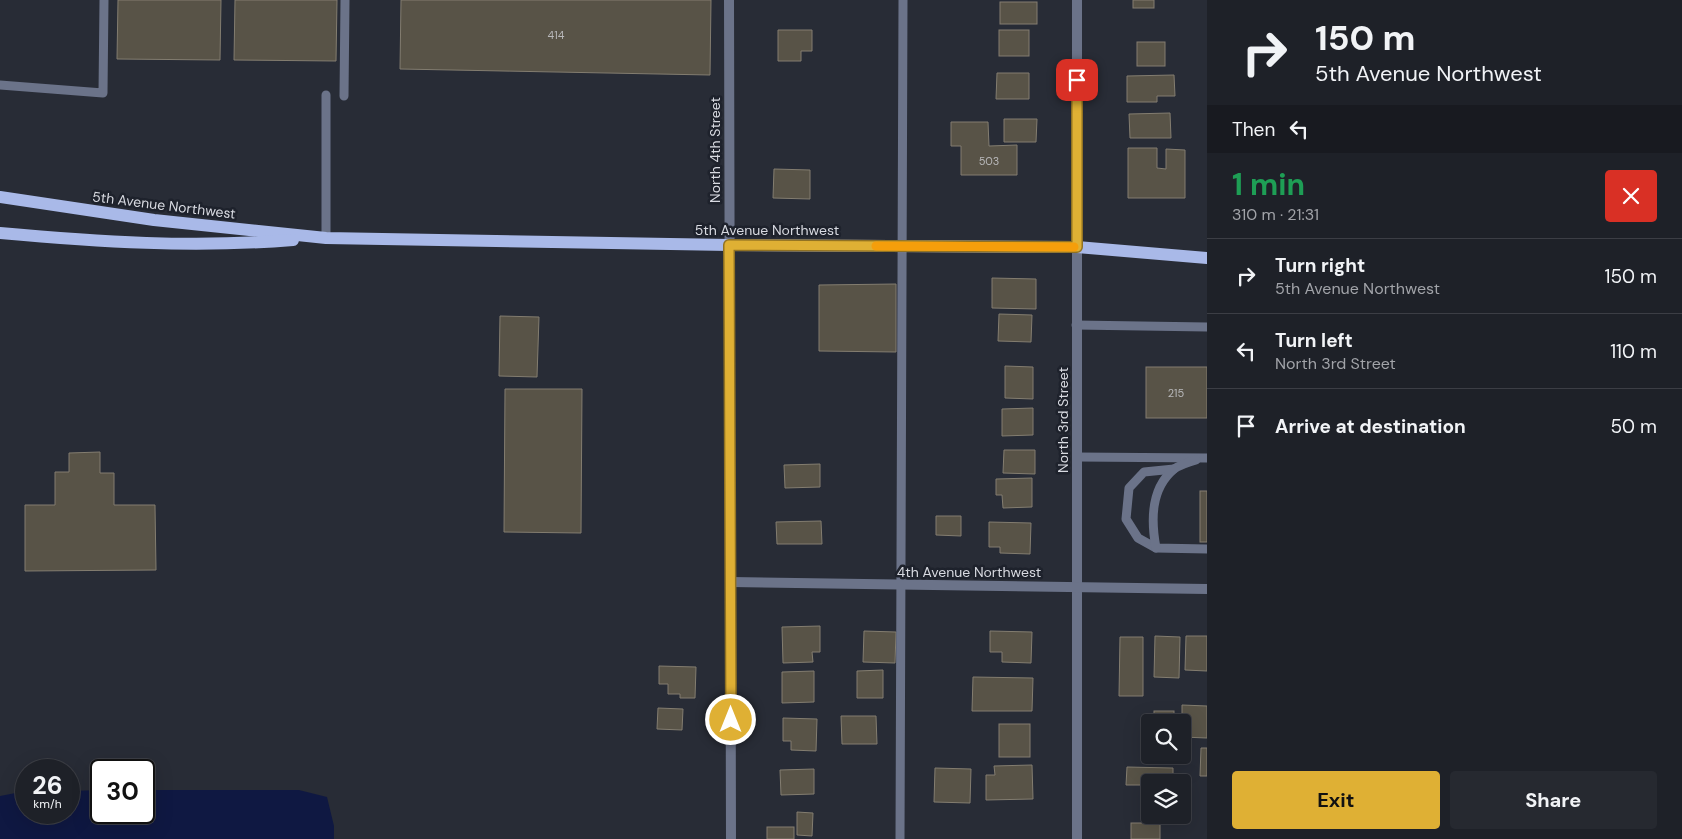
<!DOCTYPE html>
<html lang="en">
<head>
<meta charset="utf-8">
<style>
	:root { --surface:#1e2128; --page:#262930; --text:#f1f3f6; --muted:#a1a3a8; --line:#3c3e45; --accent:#dfb034 }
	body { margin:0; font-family:"DM Sans",sans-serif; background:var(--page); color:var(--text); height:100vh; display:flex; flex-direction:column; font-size:19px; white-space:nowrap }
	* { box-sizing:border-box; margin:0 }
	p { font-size:16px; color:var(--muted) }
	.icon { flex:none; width:28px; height:28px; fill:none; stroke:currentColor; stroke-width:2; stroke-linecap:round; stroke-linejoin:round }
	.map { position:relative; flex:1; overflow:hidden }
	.side { display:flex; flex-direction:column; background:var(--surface); width:475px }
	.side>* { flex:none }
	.guide { background:#1e2128; color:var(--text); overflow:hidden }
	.buttons { position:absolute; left:1141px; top:714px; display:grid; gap:10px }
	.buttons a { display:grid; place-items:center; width:50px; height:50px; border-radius:5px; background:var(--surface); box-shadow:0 5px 20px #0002,0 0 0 1px var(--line); font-size:25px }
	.speed { position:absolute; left:15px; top:759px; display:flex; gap:10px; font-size:25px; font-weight:700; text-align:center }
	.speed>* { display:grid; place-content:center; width:65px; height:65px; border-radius:50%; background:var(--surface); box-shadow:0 5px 20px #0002,0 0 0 1px var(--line); line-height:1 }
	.speed small { font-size:12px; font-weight:400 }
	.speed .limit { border:2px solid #111; border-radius:8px; background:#fff; color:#111 }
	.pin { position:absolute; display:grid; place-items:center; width:42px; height:42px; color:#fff; margin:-21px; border-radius:10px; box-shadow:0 2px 8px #0006 }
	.me { position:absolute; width:55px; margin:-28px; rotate:0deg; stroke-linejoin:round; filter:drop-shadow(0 0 4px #0008) }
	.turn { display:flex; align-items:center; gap:18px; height:105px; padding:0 25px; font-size:22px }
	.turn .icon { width:65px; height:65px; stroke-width:2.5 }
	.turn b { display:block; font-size:35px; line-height:42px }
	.then { display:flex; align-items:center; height:48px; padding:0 25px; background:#0003; gap:10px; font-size:19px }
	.round { display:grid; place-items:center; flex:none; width:52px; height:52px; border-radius:5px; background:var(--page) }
	.overview { display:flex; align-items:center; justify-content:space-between; height:85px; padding:0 25px }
	h1 { font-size:30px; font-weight:700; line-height:38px; color:#1e9e55 }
	.cta { display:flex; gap:10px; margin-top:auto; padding:10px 25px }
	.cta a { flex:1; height:58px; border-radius:5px; background:var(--accent); color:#111; font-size:20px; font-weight:700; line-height:58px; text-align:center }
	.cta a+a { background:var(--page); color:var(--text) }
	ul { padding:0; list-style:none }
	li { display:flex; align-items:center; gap:15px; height:75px; padding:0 25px; border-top:1px solid var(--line) }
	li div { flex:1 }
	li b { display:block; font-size:19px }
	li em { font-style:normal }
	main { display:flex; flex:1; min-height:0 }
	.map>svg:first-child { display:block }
	.water { fill:#0f1842 }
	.building { fill:#585347; stroke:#837d70 }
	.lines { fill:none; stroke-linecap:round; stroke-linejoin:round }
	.service { stroke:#6b7389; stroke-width:9 }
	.minor { stroke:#6b7389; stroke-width:10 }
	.primary { stroke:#a9b9e8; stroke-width:12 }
	.route-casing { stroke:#917222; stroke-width:12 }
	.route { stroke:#dfb034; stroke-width:9 }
	.slow { stroke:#f59e0b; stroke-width:9 }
	.labels { text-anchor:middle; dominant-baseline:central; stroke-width:5; stroke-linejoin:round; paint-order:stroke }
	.number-label { font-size:11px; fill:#b8b8ba }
	.street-label { font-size:14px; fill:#d8dae1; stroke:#1e222c }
</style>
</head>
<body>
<main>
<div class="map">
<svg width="1207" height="839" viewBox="0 0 1207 839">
	<rect width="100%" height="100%" fill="#282c36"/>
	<polygon class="water" points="101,790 101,812 144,812 144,790 299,790 327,797 334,826 334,839 0,839 0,796 26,791 26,812 69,812 69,791"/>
	<g class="building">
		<polygon points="118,0 221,0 220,60 117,59"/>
		<polygon points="235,0 337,0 336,61 234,60"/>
		<polygon points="401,0 711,0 710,75 400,69"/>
		<rect x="1133" y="0" width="21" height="8"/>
		<rect x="1000" y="2" width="37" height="22"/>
		<polygon points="778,30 812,30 812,51 801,51 801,61 778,61"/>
		<rect x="999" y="30" width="30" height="26"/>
		<rect x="1137" y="42" width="28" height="24"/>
		<polygon points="997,73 1029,73 1029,99 996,99"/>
		<polygon points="1174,75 1175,96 1157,96 1157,102 1127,102 1127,76"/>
		<polygon points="1170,113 1171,138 1130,138 1129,114"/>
		<polygon points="1004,119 1037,119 1036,142 1004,142"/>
		<polygon points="951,122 988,122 989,146 1017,145 1017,175 961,175 961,146 951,146"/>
		<polygon points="1128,148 1157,148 1157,168 1166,169 1166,149 1185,150 1185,198 1128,198"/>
		<polygon points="774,169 810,170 810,199 773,198"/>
		<polygon points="992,278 1036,279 1036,309 992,308"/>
		<polygon points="896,284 896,352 819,351 819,285"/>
		<polygon points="999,314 1032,315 1031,342 998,341"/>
		<polygon points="500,316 539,317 537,377 499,376"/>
		<polygon points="1005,366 1033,367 1033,399 1005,398"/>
		<rect x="1146" y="367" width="61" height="51"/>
		<polygon points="505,389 582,389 581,533 504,532"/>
		<polygon points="1033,408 1033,435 1002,436 1002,409"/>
		<polygon points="1004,450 1035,450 1035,474 1003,473"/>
		<polygon points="100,452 100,473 114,473 114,505 155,505 156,570 25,571 25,505 55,505 55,472 69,472 69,453"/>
		<polygon points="820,464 820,487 785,488 784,465"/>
		<polygon points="1032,478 1032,507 1003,508 1002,495 996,495 996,479"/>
		<rect x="1200" y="491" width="7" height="51"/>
		<polygon points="936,516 961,516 961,536 936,535"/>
		<polygon points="821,521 822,544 777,544 776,522"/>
		<polygon points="989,522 1031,523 1030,554 1000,553 1000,547 989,547"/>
		<polygon points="820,626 820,652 812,652 813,662 783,663 782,627"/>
		<polygon points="864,631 896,632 895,663 863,662"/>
		<polygon points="990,631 1032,632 1031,663 1002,662 1002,652 990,652"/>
		<polygon points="1155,636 1180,637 1179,678 1154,677"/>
		<polygon points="1186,636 1207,636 1207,671 1185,670"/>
		<polygon points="1120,637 1143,637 1143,696 1119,696"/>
		<polygon points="659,666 696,667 695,698 680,698 680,694 668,694 668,684 659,684"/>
		<polygon points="883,670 883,698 857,698 857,671"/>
		<polygon points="814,671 814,702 782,703 782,672"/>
		<polygon points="973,677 1033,678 1032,711 972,711"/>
		<polygon points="1182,705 1207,706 1207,738 1182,737"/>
		<polygon points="658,708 683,709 682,730 657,729"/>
		<rect x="1154" y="711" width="20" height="11"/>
		<polygon points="841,716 876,716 877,744 842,744"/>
		<polygon points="783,718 817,719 816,751 791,750 791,741 783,741"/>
		<rect x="999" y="724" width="31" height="33"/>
		<polygon points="1201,748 1207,748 1207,776 1200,776"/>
		<polygon points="1032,765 1033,799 986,800 986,775 995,775 994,766"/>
		<polygon points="1127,767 1173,768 1173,782 1150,782 1150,785 1126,785"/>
		<polygon points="935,768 971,769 970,803 934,802"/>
		<polygon points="814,769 814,794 781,795 780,770"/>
		<polygon points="797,812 813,813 812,836 797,835"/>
		<rect x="1131" y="823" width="29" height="16"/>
		<rect x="767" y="827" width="27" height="12"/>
	</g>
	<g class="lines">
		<g class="service">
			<polyline points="0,85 103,93 104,0"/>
			<polyline points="326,95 326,238"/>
			<polyline points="344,96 345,0"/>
			<polyline points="1076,325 1207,327"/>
			<polyline points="1077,457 1207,458"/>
			<polyline points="1174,469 1144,472 1129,488 1126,519 1138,538 1156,548 1207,549"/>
			<path d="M1156,548C1151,521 1150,489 1174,469C1180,465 1189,462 1196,460"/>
			<polyline points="900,839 903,0"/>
		</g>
		<g class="minor">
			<polyline points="729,0 731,839"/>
			<polyline points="1077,0 1077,839"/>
			<polyline points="731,582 1207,589"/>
		</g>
		<g class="primary">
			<polyline points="0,197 154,220 326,238 729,245 1077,247 1207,258"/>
			<path d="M0,233C97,242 195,248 293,240"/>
		</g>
	</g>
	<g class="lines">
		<defs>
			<polyline id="route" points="731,720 729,245 1077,247 1077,80"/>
		</defs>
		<use href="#route" class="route-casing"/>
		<use href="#route" class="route"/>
		<polyline class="slow" points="876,246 1074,247"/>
	</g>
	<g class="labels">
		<g class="number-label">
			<text x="556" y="35">414</text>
			<text x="989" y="161">503</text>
			<text x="1176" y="393">215</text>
		</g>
		<g class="street-label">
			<text transform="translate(715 150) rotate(-90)">North 4th Street</text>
			<text transform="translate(164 205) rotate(7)">5th Avenue Northwest</text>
			<text x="767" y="230">5th Avenue Northwest</text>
			<text transform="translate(1063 420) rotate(-90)">North 3rd Street</text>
			<text x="969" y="572">4th Avenue Northwest</text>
		</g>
	</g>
</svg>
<div class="buttons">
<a><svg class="icon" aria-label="search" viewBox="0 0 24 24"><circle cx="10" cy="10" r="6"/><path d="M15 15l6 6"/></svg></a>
<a><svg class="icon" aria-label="layers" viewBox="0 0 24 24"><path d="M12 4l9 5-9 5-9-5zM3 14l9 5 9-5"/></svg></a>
</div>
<div class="speed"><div>26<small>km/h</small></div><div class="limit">30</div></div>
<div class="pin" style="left:1077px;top:80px;background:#d93025"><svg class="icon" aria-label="arrive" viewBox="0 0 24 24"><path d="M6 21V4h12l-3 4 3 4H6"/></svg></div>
<svg class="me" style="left:731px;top:720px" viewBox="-20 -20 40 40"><circle r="17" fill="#dfb034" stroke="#fff" stroke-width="3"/><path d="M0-11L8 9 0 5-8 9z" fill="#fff"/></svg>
</div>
<section class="side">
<div class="guide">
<div class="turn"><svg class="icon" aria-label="right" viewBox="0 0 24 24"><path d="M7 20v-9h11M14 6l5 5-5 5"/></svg><div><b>150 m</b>5th Avenue Northwest</div></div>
<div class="then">Then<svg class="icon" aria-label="left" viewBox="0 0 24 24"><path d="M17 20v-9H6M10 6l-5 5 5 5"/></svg></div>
</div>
<div class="overview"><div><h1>1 min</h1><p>310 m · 21:31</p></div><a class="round" style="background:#d93025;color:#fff"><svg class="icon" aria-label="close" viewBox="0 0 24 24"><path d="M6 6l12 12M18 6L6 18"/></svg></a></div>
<ul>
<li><svg class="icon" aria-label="right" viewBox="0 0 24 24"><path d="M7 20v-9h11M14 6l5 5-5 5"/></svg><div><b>Turn right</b><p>5th Avenue Northwest</p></div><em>150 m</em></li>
<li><svg class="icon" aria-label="left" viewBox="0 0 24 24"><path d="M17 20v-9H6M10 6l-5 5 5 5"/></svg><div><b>Turn left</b><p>North 3rd Street</p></div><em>110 m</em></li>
<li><svg class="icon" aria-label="arrive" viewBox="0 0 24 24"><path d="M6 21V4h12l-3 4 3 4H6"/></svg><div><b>Arrive at destination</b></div><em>50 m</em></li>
</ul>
<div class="cta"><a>Exit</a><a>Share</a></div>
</section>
</main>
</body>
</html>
